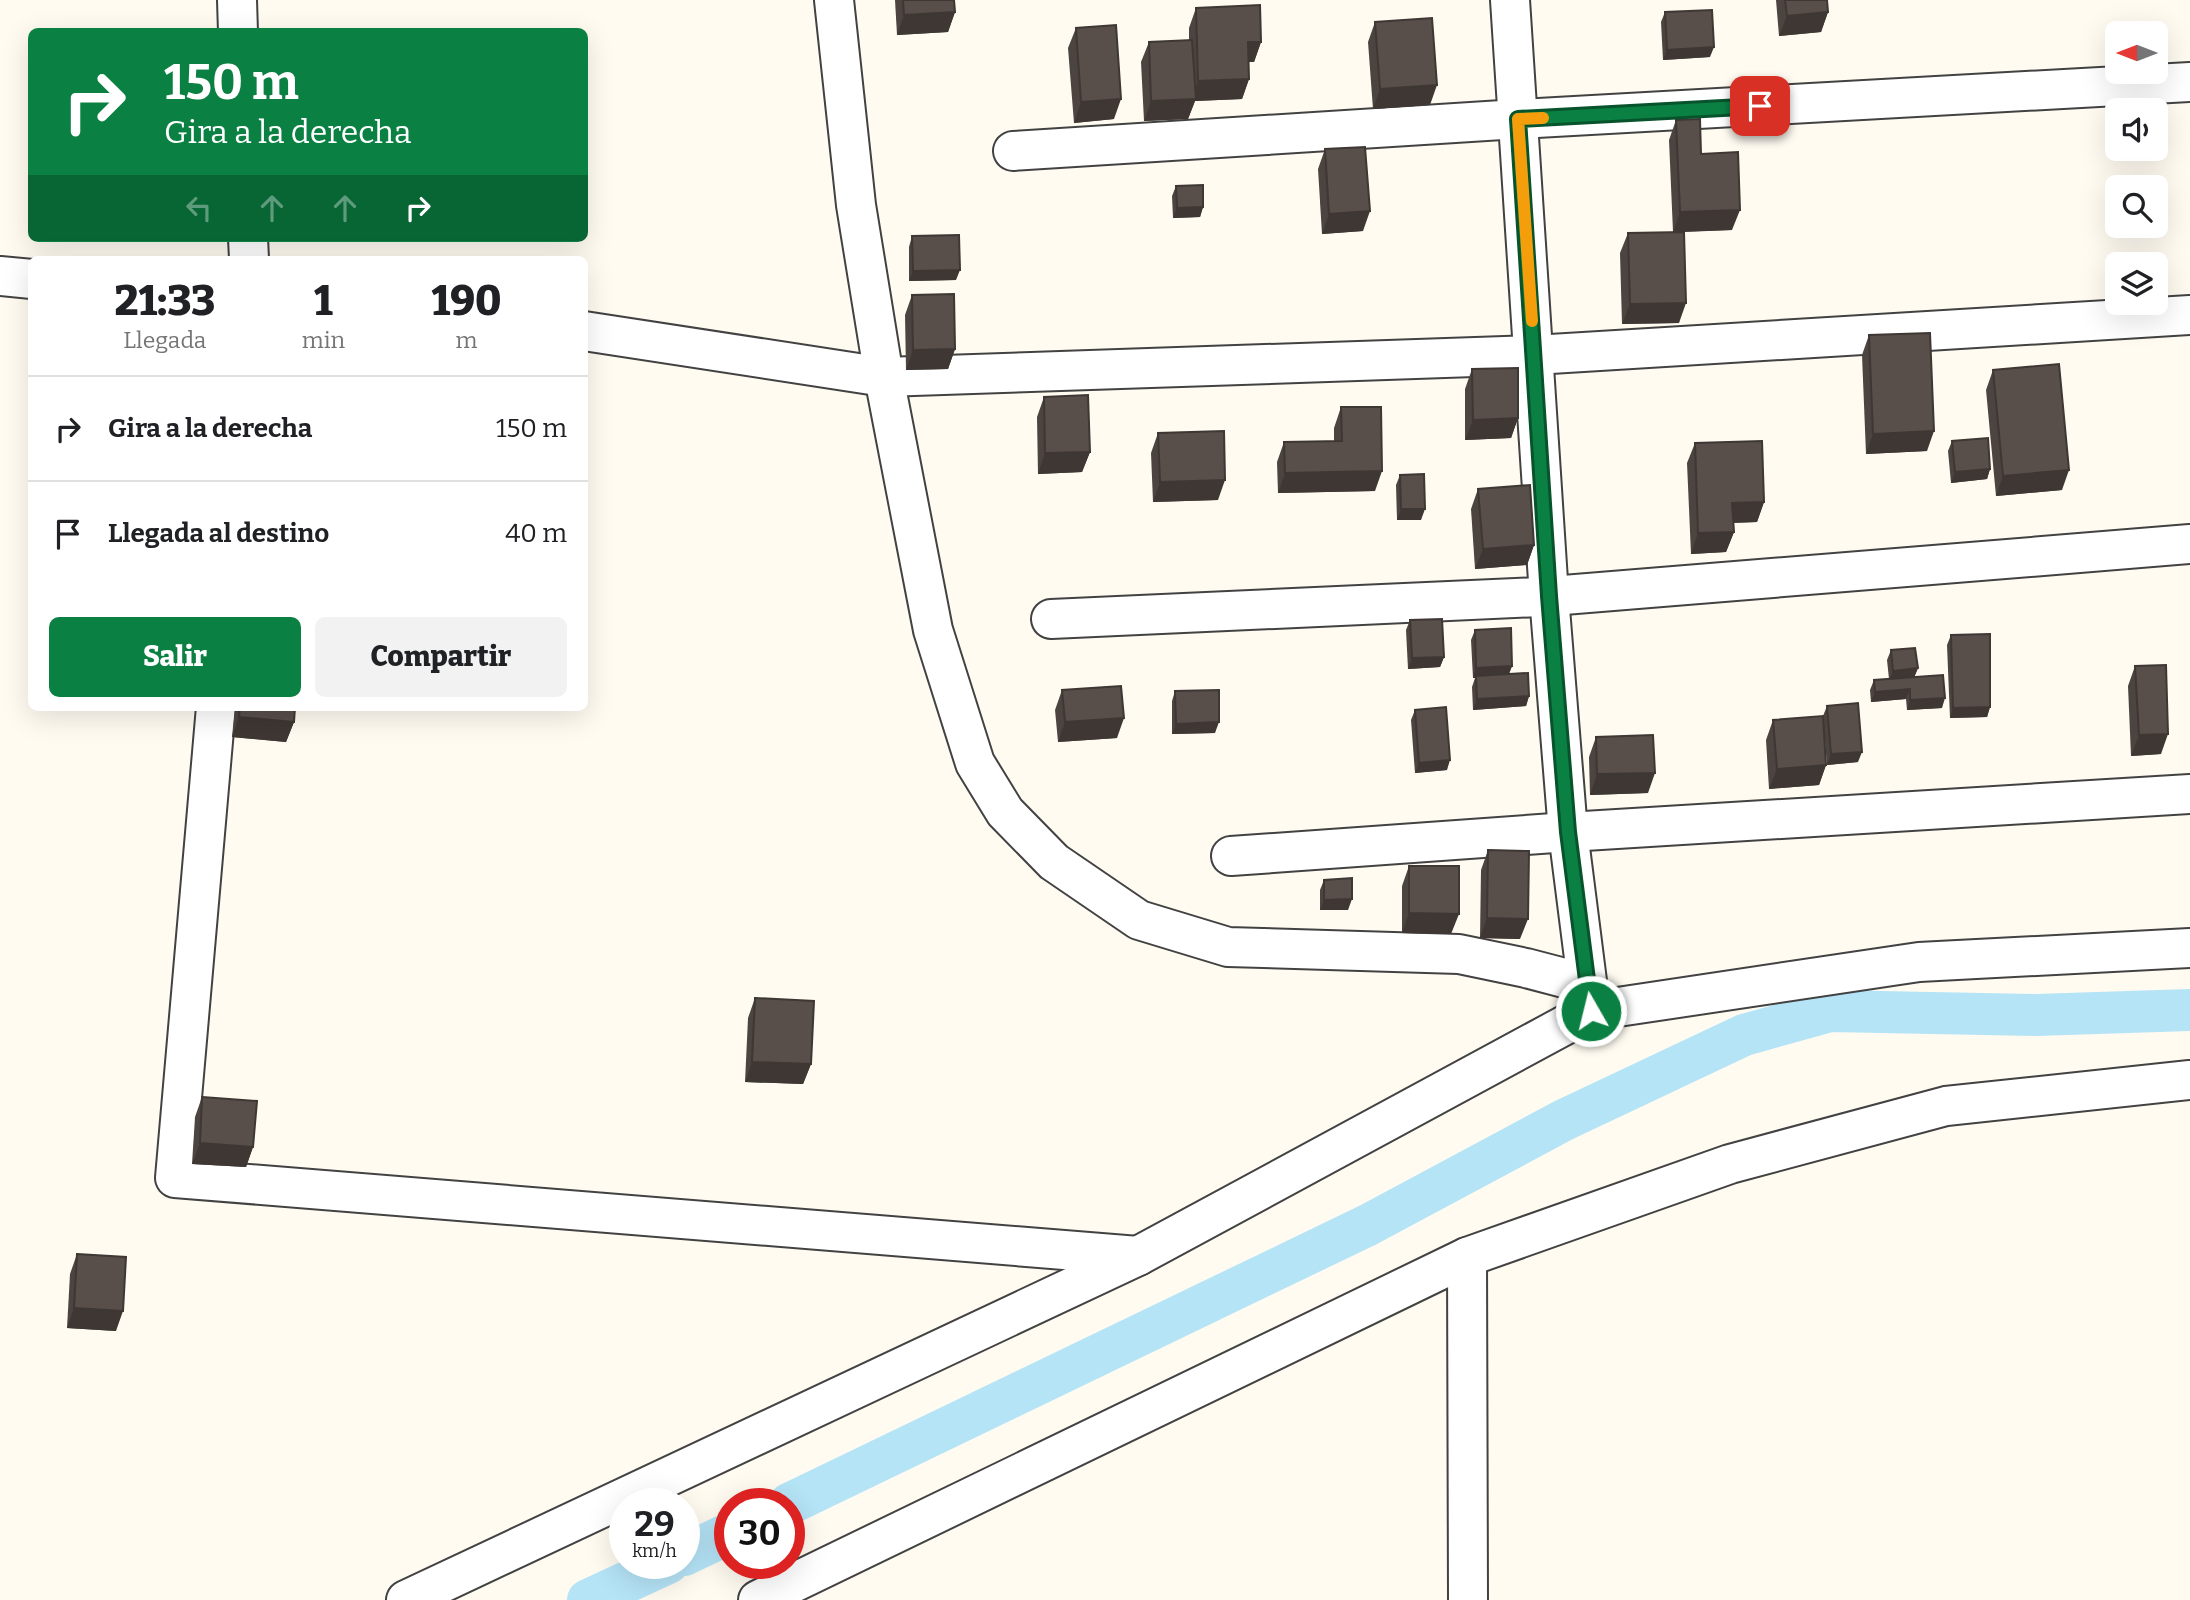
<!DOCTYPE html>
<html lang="es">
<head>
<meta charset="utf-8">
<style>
	:root { --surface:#fff; --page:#f2f2f2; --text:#202124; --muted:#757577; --line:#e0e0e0; --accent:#0b8043 }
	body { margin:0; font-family:Bitter,serif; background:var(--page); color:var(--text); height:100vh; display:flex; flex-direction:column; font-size:26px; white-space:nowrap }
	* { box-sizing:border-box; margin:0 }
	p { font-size:23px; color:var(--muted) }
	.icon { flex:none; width:38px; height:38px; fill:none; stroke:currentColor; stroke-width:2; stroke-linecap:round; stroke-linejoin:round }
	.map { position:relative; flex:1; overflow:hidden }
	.side { position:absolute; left:28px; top:256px; width:560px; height:455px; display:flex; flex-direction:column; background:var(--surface); border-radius:10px; box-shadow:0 7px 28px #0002 }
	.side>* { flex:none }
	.hud { position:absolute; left:28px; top:28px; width:560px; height:214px; border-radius:10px; box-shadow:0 7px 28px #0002; background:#0b8043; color:#fff; overflow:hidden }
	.needle { width:46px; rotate:270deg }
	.controls { position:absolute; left:2105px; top:21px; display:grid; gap:14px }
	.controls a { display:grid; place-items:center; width:63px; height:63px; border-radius:10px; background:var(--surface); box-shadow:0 7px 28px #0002; font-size:35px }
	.speed { position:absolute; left:609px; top:1488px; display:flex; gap:14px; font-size:35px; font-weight:700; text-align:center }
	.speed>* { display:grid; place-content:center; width:91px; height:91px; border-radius:50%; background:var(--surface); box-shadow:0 7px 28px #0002; line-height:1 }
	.speed small { font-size:18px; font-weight:400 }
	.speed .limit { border:10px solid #d22; background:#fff; color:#111 }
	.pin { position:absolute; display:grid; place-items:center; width:60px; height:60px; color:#fff; margin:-30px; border-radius:14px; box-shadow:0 4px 10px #0006 }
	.me { position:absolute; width:77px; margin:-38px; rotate:352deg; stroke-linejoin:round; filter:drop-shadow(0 0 5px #0008) }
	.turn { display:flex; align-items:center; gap:24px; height:147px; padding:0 21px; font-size:32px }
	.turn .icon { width:91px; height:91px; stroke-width:2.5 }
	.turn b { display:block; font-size:49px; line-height:60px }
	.lanes { display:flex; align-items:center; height:66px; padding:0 21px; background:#0003; justify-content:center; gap:35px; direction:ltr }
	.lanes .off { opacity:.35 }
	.eta { display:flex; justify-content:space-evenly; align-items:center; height:119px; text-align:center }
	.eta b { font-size:42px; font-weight:800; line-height:49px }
	.cta { display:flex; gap:14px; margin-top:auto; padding:14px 21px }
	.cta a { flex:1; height:80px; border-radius:10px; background:var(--accent); color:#fff; font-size:28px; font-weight:800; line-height:80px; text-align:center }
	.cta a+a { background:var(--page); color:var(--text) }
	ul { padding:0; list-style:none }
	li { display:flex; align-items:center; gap:21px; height:105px; padding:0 21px; border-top:2px solid var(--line) }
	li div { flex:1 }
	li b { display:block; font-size:26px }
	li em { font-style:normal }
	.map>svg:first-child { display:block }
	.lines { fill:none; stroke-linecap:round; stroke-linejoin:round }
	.canal { stroke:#b5e4f7; stroke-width:42 }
	.minor-casing { stroke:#424242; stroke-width:42 }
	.tertiary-casing { stroke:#424242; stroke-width:42 }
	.minor { stroke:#fff; stroke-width:38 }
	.tertiary { stroke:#fff; stroke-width:38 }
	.wall { fill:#4c4440 }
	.shaded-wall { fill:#3e3734 }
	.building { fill:#584f4b; stroke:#3e3734; stroke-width:2 }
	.route-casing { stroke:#07532c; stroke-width:18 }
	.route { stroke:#0b8043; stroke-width:12 }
	.slow { stroke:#f59e0b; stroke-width:12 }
</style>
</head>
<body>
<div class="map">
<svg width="2190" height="1600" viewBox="0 0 2190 1600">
	<rect width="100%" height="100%" fill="#fffbf1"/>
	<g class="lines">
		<g class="canal">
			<polyline points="789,1504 1368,1225 1564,1120 1744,1035 1830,1011 2036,1015 2190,1010"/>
			<polyline points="684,1555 730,1533"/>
			<polyline points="588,1600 668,1563"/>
		</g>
		<defs>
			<g id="minor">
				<polyline points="237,0 238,32"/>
				<polyline points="834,0 856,205 884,377 933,630 975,763 1005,812 1054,862 1139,920 1228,947 1459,954 1526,968 1587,984"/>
				<polyline points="1510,0 1549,596 1568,832 1590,1005"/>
				<polyline points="1013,151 1518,119 2190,82"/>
				<polyline points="248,238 249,259"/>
				<polyline points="0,276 32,279"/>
				<polyline points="584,331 884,377 1534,355 2190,315"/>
				<polyline points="1051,619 1539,597 2190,544"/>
				<polyline points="216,707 175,1178 1138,1256"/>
				<polyline points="1231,856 1568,832 2190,794"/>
				<polyline points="1467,1257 1468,1600"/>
			</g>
			<g id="tertiary">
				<polyline points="406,1600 1138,1256 1591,1011 1919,962 2190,948"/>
				<polyline points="758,1600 1467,1257 1730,1164 1946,1106 2190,1080"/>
			</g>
		</defs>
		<use href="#minor" class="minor-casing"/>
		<use href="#tertiary" class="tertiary-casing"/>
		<use href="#minor" class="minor"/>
		<use href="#tertiary" class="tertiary"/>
	</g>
	<g class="wall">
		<polygon points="895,0 954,0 955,12 948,32 897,35"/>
		<polygon points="1776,0 1827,0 1828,12 1821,32 1779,36"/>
		<polygon points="1196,8 1261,42 1254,62 1249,62 1249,79 1242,99 1195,101 1188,119 1144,121 1141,62 1149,42 1189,41 1189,28"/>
		<polygon points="1665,12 1710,57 1663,60 1661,22"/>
		<polygon points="1375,22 1430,105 1373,109 1368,42"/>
		<polygon points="1076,28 1114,119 1074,123 1068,48"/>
		<polygon points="1676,120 1701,154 1732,230 1684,232 1679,323 1622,324 1620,253 1628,233 1673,232 1669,140"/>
		<polygon points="1325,149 1363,231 1322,234 1318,169"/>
		<polygon points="1176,186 1203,207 1200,217 1173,218 1172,196"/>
		<polygon points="912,236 956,280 909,281 909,247"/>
		<polygon points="912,295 955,349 948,369 906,370 905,315"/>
		<polygon points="1869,335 1927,451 1866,454 1862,355"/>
		<polygon points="1472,369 1518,418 1511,438 1465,440 1465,389"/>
		<polygon points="1993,370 2062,490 1996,496 1986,390"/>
		<polygon points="1044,397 1090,452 1082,472 1038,474 1037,417"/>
		<polygon points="1341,407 1375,491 1278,493 1277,462 1284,442 1334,441 1334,428"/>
		<polygon points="1158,433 1218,500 1153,502 1151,453"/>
		<polygon points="1952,441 1990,469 1987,479 1951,483 1948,451"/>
		<polygon points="1695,443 1764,502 1757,522 1733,523 1734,532 1726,552 1691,554 1687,463"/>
		<polygon points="1400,475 1421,520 1397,520 1396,485"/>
		<polygon points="1478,489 1534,545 1527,565 1475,569 1471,509"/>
		<polygon points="1410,620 1444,657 1440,667 1408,669 1406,630"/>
		<polygon points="1475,630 1512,666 1509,674 1529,696 1526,706 1473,710 1472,687 1475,678 1473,678 1471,640"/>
		<polygon points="1951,635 1990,707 1987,717 1950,718 1947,645"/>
		<polygon points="1891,650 1918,668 1914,677 1942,708 1907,710 1906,699 1871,702 1870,690 1874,680 1889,679 1887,660"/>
		<polygon points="2135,666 2161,754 2131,756 2128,686"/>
		<polygon points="1062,690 1117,738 1058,742 1055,710"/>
		<polygon points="1175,691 1215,733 1172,734 1172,701"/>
		<polygon points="1827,706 1858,762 1827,765 1823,718 1826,765 1819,785 1769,789 1766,740 1773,720 1823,716"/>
		<polygon points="235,707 295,707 294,722 286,742 232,737"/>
		<polygon points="1415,710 1447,770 1415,773 1411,720"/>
		<polygon points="1596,737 1648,793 1590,795 1589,757"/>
		<polygon points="1488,850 1520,939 1480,938 1481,870"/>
		<polygon points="1409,866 1451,934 1402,933 1402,886"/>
		<polygon points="1324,880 1348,910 1320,910 1320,890"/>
		<polygon points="755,998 811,1064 803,1084 745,1082 748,1018"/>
		<polygon points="202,1097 253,1147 246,1167 192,1164 195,1117"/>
		<polygon points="77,1254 116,1331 67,1328 70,1274"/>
	</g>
	<g class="shaded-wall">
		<polygon points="955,12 948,32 897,35 904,15"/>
		<polygon points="1828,12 1821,32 1779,36 1787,16"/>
		<polygon points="1248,42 1261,42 1254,62 1241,62"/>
		<polygon points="1714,47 1710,57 1663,60 1667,50"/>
		<polygon points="1249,79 1242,99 1195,101 1188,119 1144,121 1151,101 1192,99 1198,81"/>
		<polygon points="1437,85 1430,105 1373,109 1380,89"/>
		<polygon points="1121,99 1114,119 1074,123 1081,102"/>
		<polygon points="1203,207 1200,217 1173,218 1177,208"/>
		<polygon points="1740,210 1732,230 1673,232 1680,212"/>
		<polygon points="1370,211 1363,231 1322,234 1329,214"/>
		<polygon points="960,270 956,280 909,281 913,271"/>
		<polygon points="1686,303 1679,323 1622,324 1630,304"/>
		<polygon points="955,349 948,369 906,370 913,350"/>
		<polygon points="1518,418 1511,438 1465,440 1473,420"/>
		<polygon points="1934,431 1927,451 1866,454 1873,434"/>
		<polygon points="1090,452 1082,472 1038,474 1045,453"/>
		<polygon points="1990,469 1987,479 1951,483 1955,472"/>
		<polygon points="2069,470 2062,490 1996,496 2003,476"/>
		<polygon points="1382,471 1375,491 1278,493 1285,473"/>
		<polygon points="1225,480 1218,500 1153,502 1160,482"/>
		<polygon points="1764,502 1757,522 1725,523 1732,503"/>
		<polygon points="1401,509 1425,509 1421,520 1397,520"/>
		<polygon points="1734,532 1726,552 1691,554 1698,533"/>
		<polygon points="1534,545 1527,565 1475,569 1483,549"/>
		<polygon points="1444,657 1440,667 1408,669 1412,658"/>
		<polygon points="1512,666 1508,676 1473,678 1476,668"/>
		<polygon points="1918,668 1914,678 1889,681 1893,671"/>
		<polygon points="1910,689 1906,699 1871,702 1875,692"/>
		<polygon points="1529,696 1526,706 1473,710 1477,699"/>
		<polygon points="1945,698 1942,708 1907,710 1910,700"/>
		<polygon points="1990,707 1987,717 1950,718 1953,708"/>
		<polygon points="239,717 294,722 286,742 232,737"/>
		<polygon points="1124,718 1117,738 1058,742 1065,722"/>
		<polygon points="1219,722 1215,733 1172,734 1176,724"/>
		<polygon points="2168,734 2161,754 2131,756 2139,735"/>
		<polygon points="1862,752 1858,762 1827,765 1831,754"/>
		<polygon points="1450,760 1447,770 1415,773 1419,763"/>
		<polygon points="1826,765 1819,785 1769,789 1777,769"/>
		<polygon points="1655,773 1648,793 1590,795 1597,774"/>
		<polygon points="1352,899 1348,910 1320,910 1324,900"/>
		<polygon points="1409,913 1459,914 1451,934 1402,933"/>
		<polygon points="1487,918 1528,919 1520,939 1480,938"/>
		<polygon points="752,1062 811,1064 803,1084 745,1082"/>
		<polygon points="200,1143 253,1147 246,1167 192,1164"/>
		<polygon points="74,1308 123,1311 116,1331 67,1328"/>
	</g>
	<g class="building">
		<polygon points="903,0 954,0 955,12 904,15"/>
		<polygon points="1785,0 1827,0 1828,12 1787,16"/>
		<polygon points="1260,5 1261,42 1248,42 1249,79 1198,81 1196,8"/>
		<polygon points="1712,10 1714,47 1667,50 1665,12"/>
		<polygon points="1432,18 1437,85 1380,89 1375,22"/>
		<polygon points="1116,25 1121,99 1081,102 1076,28"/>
		<polygon points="1192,40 1196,99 1151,101 1149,42"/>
		<polygon points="1700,119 1701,154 1738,152 1740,210 1680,212 1676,120"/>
		<polygon points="1365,147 1370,211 1329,214 1325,149"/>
		<polygon points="1203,185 1203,207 1177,208 1176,186"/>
		<polygon points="1684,232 1686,303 1630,304 1628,233"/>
		<polygon points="959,235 960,270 913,271 912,236"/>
		<polygon points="954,294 955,349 913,350 912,295"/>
		<polygon points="1930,333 1934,431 1873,434 1869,335"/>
		<polygon points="2059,364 2069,470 2003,476 1993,370"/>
		<polygon points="1518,368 1518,418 1473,420 1472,369"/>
		<polygon points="1088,395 1090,452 1045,453 1044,397"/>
		<polygon points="1341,407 1381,407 1382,471 1285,473 1284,442 1342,441"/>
		<polygon points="1224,431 1225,480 1160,482 1158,433"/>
		<polygon points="1988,438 1990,469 1955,472 1952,441"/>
		<polygon points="1762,441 1764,502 1732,503 1734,532 1698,533 1695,443"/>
		<polygon points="1424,474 1425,509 1401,509 1400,475"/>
		<polygon points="1530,485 1534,545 1483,549 1478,489"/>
		<polygon points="1442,619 1444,657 1412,658 1410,620"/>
		<polygon points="1511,628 1512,666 1476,668 1475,630"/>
		<polygon points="1990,634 1990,707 1953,708 1951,635"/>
		<polygon points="1915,648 1918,668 1893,671 1891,650"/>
		<polygon points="2166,665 2168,734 2139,735 2135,666"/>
		<polygon points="1528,673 1529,696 1477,699 1476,676"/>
		<polygon points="1943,675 1945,698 1910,700 1910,689 1875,692 1874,680"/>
		<polygon points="1121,686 1124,718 1065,722 1062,690"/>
		<polygon points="1219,690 1219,722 1176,724 1175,691"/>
		<polygon points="1858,703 1862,752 1831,754 1827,706"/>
		<polygon points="240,707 295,707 294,722 239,717"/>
		<polygon points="1446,707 1450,760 1419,763 1415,710"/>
		<polygon points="1823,716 1826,765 1777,769 1773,720"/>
		<polygon points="1653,735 1655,773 1597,774 1596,737"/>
		<polygon points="1488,850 1529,851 1528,919 1487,918"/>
		<polygon points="1409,866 1459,866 1459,914 1409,913"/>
		<polygon points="1352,878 1352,899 1324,900 1324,880"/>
		<polygon points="755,998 814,1001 811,1064 752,1062"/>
		<polygon points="202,1097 257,1101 253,1147 200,1143"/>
		<polygon points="77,1254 126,1257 123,1311 74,1308"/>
	</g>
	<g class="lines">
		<defs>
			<polyline id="route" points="1591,1011 1568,832 1549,596 1518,119 1760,106"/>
		</defs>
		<use href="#route" class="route-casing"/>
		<use href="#route" class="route"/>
		<polyline class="slow" points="1532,321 1518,119 1543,118"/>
	</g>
</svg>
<div class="controls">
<a><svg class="needle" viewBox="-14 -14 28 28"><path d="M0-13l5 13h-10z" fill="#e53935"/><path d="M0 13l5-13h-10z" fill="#757577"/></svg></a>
<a><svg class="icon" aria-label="sound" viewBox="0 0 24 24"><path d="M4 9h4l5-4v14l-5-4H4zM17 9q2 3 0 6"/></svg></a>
<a><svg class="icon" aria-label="search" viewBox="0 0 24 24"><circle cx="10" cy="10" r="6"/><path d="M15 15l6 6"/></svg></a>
<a><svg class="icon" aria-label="layers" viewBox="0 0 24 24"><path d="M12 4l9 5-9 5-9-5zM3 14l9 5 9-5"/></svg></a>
</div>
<div class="speed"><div>29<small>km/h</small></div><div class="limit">30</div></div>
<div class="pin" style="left:1760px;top:106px;background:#d93025"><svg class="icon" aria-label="arrive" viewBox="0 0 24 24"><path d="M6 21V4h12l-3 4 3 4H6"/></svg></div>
<svg class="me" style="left:1591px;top:1011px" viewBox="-20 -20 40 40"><circle r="17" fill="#0b8043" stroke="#fff" stroke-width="3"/><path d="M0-11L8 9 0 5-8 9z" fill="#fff"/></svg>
<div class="hud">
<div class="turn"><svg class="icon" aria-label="right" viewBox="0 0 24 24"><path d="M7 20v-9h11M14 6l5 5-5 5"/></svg><div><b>150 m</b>Gira a la derecha</div></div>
<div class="lanes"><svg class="icon off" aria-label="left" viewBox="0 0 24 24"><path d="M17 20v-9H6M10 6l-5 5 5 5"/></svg><svg class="icon off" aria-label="ahead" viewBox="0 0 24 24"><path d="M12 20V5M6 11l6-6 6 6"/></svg><svg class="icon off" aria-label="ahead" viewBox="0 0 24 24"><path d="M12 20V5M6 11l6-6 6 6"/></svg><svg class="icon" aria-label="right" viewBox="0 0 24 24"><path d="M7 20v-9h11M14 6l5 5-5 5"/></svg></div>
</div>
<section class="side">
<div class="eta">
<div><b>21:33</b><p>Llegada</p></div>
<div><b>1</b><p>min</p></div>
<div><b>190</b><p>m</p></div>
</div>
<ul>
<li><svg class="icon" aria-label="right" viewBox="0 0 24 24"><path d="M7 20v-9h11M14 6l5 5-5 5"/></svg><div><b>Gira a la derecha</b></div><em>150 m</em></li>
<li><svg class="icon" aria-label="arrive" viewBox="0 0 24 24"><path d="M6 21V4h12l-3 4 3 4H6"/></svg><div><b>Llegada al destino</b></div><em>40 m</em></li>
</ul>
<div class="cta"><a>Salir</a><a>Compartir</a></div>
</section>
</div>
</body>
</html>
